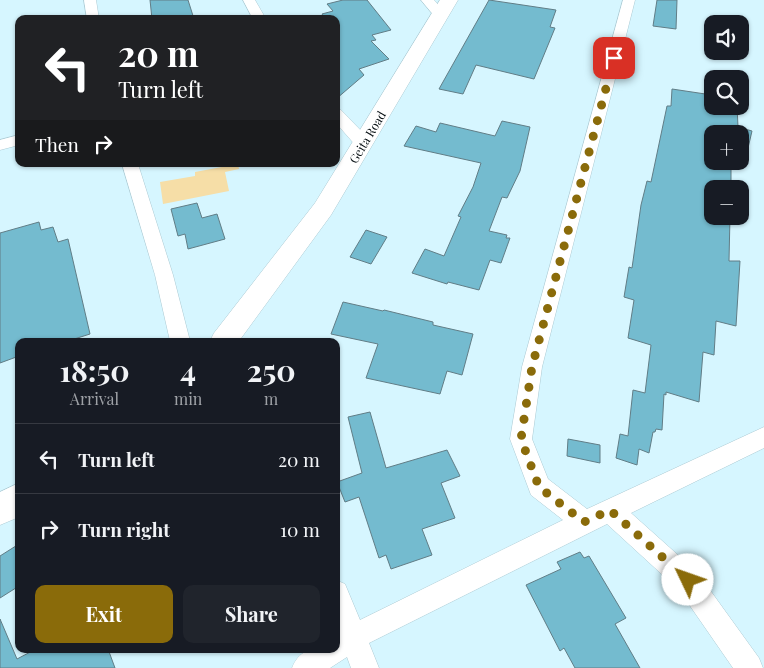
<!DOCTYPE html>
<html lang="en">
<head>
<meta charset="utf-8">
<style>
	:root { --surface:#171b24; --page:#20242c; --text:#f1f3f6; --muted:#9ea1a6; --line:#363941; --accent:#8a6b0a }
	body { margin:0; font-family:"Playfair Display",serif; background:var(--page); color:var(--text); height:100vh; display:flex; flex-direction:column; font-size:19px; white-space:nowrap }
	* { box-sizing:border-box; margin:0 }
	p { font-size:16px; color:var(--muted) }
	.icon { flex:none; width:28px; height:28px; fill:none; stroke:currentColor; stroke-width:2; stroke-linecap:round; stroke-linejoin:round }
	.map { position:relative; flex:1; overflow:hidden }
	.details { position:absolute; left:15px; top:338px; width:325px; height:315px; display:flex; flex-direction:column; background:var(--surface); border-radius:10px; box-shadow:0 1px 4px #0004 }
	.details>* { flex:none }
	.top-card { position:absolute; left:15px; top:15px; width:325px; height:152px; border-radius:10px; box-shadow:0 1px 4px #0004; background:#202124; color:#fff; overflow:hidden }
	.controls { position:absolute; left:704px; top:15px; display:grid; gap:10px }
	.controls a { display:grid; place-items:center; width:45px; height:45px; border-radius:10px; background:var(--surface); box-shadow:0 1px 4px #0004; font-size:25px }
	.pin { position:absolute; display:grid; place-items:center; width:42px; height:42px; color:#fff; margin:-21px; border-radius:10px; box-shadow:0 2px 8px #0006 }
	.me { position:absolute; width:55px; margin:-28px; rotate:312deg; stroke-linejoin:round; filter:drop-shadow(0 0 4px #0008) }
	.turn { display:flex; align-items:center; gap:18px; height:105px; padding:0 20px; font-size:22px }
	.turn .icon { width:65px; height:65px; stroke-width:2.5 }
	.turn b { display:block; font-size:35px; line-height:42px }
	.then { display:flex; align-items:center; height:48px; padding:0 20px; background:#0003; gap:10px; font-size:19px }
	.eta { display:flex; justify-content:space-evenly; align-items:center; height:85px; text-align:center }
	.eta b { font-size:30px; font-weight:700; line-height:35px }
	.button { display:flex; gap:10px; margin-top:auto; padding:10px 20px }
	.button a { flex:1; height:58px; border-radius:10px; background:var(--accent); color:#fff; font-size:20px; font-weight:700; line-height:58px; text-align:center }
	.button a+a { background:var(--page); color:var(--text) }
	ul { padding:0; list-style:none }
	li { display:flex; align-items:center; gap:15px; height:70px; padding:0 20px; border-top:1px solid var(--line) }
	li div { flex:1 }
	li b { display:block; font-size:19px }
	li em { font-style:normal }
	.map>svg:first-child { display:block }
	.green { fill:#f6dea7 }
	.building { fill:#74bbcf; stroke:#617d86 }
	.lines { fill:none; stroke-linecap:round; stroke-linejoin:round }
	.minor-casing { stroke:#accad3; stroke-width:1 }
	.secondary-casing { stroke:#accad3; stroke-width:1 }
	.minor { fill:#fff; fill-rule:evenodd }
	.secondary { fill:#fff; fill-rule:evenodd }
	.route { stroke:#8a6b0a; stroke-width:9; stroke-dasharray:0 16.2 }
	.labels { text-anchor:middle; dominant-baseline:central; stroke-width:4; stroke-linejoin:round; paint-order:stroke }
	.street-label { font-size:12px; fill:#040d11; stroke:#fff }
</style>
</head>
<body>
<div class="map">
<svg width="764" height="668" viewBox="0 0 764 668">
	<rect width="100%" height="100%" fill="#d6f6ff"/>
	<polygon class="green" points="238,164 239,169 225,172 229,191 163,204 160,182 195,176 195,172"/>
	<g class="building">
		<polygon points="150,0 188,0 194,19 152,19"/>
		<polygon points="343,0 367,0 391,30 372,35 376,40 371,41 389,59 359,69 364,75 336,99 336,19 325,19 322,14 333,11 327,4"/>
		<polygon points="489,0 556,10 550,27 555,28 534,79 476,65 463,94 439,89"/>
		<polygon points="657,0 677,0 676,29 653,26"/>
		<polygon points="672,89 712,95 712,106 737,106 738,127 752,131 748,148 740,146 740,134 712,134 712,161 731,161 731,189 712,189 712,216 730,216 729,261 740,261 736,326 716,321 714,355 703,352 699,402 666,392 666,395 664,394 662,430 656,429 655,432 653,432 649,453 639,449 637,465 616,458 620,434 628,436 633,390 645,393 651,345 628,338 634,300 624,297 629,267 632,268 641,205 647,181 651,182 667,106 671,106"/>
		<polygon points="502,121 530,127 520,171 507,198 502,197 489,231 507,235 506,238 510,238 501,263 490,260 479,290 448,282 447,284 412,273 425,249 444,256 461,217 458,216 473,187 481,163 404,146 416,126 436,132 440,123 495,136"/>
		<polygon points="197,203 202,218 217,214 225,239 188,249 185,234 178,236 171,209"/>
		<polygon points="39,222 41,230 53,227 58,242 68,239 90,334 68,341 19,341 19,356 0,363 0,233"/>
		<polygon points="366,230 387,237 371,264 350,257"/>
		<polygon points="343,302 383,311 384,310 433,322 433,325 473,334 462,375 447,371 440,394 366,378 378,344 331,334"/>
		<polygon points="370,412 386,468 447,450 460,476 441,483 455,518 422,529 432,555 391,569 386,555 379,558 359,497 345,502 337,482 362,473 348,417"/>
		<polygon points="568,439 600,445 600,463 567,456"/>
		<polygon points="19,544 19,586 0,598 0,556"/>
		<polygon points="580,552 584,558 589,556 626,618 615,624 640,668 575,668 564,648 560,651 526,585 561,569 557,562"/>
		<polygon points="0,619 17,659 36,649 108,649 115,668 0,668"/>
	</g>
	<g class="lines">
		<defs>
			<g id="minor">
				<polygon points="84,0 96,0 99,19 87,19"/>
				<polygon points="243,0 255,0 266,19 253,19"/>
				<polygon points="421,0 434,0 447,15 446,18 436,18"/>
				<path d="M623,0H635L542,367L532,439L548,479L587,509L764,427V448L631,513L697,572L759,658L763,668H733L679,590L607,524L369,643L379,668H351L347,657L330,668H292C301,646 316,649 336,649V580L345,584L360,620L563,520L531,495L510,439L522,367Z"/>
				<polygon points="336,108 341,110 369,139 371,143 369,147 357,147 336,123"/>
				<polygon points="19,135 19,145 0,150 0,140"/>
				<polygon points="122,164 138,164 173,275 190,341 170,341 155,275"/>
			</g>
			<g id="secondary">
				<polygon points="440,0 458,0 331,215 239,341 210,341 214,333 315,203"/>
				<polygon points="19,483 19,517 0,525 0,492"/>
			</g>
		</defs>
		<use href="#minor" class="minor-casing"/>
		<use href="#secondary" class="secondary-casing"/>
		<use href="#minor" class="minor"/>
		<use href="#secondary" class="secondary"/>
	</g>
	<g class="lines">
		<polyline class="route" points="614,58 532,367 521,439 539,487 584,522 610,510 688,580"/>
	</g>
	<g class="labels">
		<g class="street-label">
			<text transform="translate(367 137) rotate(-59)">Geita Road</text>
		</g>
	</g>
</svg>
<div class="controls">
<a><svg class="icon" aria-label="sound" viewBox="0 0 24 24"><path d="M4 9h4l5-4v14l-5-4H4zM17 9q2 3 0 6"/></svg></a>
<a><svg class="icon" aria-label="search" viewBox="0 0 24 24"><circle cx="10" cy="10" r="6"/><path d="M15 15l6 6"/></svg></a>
<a>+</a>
<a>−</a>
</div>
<div class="pin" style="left:614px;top:58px;background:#d93025"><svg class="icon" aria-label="arrive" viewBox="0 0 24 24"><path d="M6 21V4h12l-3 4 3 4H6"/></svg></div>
<svg class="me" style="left:688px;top:580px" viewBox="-20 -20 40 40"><circle r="19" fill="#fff"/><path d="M0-13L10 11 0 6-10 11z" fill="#8a6b0a"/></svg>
<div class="top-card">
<div class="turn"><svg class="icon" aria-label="left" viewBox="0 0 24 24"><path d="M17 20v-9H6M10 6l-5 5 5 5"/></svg><div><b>20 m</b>Turn left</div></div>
<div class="then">Then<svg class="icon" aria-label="right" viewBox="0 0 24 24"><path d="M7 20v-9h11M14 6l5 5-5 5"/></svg></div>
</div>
<section class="details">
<div class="eta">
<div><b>18:50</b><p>Arrival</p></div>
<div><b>4</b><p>min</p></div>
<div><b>250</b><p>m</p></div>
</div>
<ul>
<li><svg class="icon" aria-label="left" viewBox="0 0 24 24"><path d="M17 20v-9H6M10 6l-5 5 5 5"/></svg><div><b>Turn left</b></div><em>20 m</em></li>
<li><svg class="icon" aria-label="right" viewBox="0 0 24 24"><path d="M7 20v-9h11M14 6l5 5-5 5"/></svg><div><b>Turn right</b></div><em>10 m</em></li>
</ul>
<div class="button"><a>Exit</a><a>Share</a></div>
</section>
</div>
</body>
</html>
